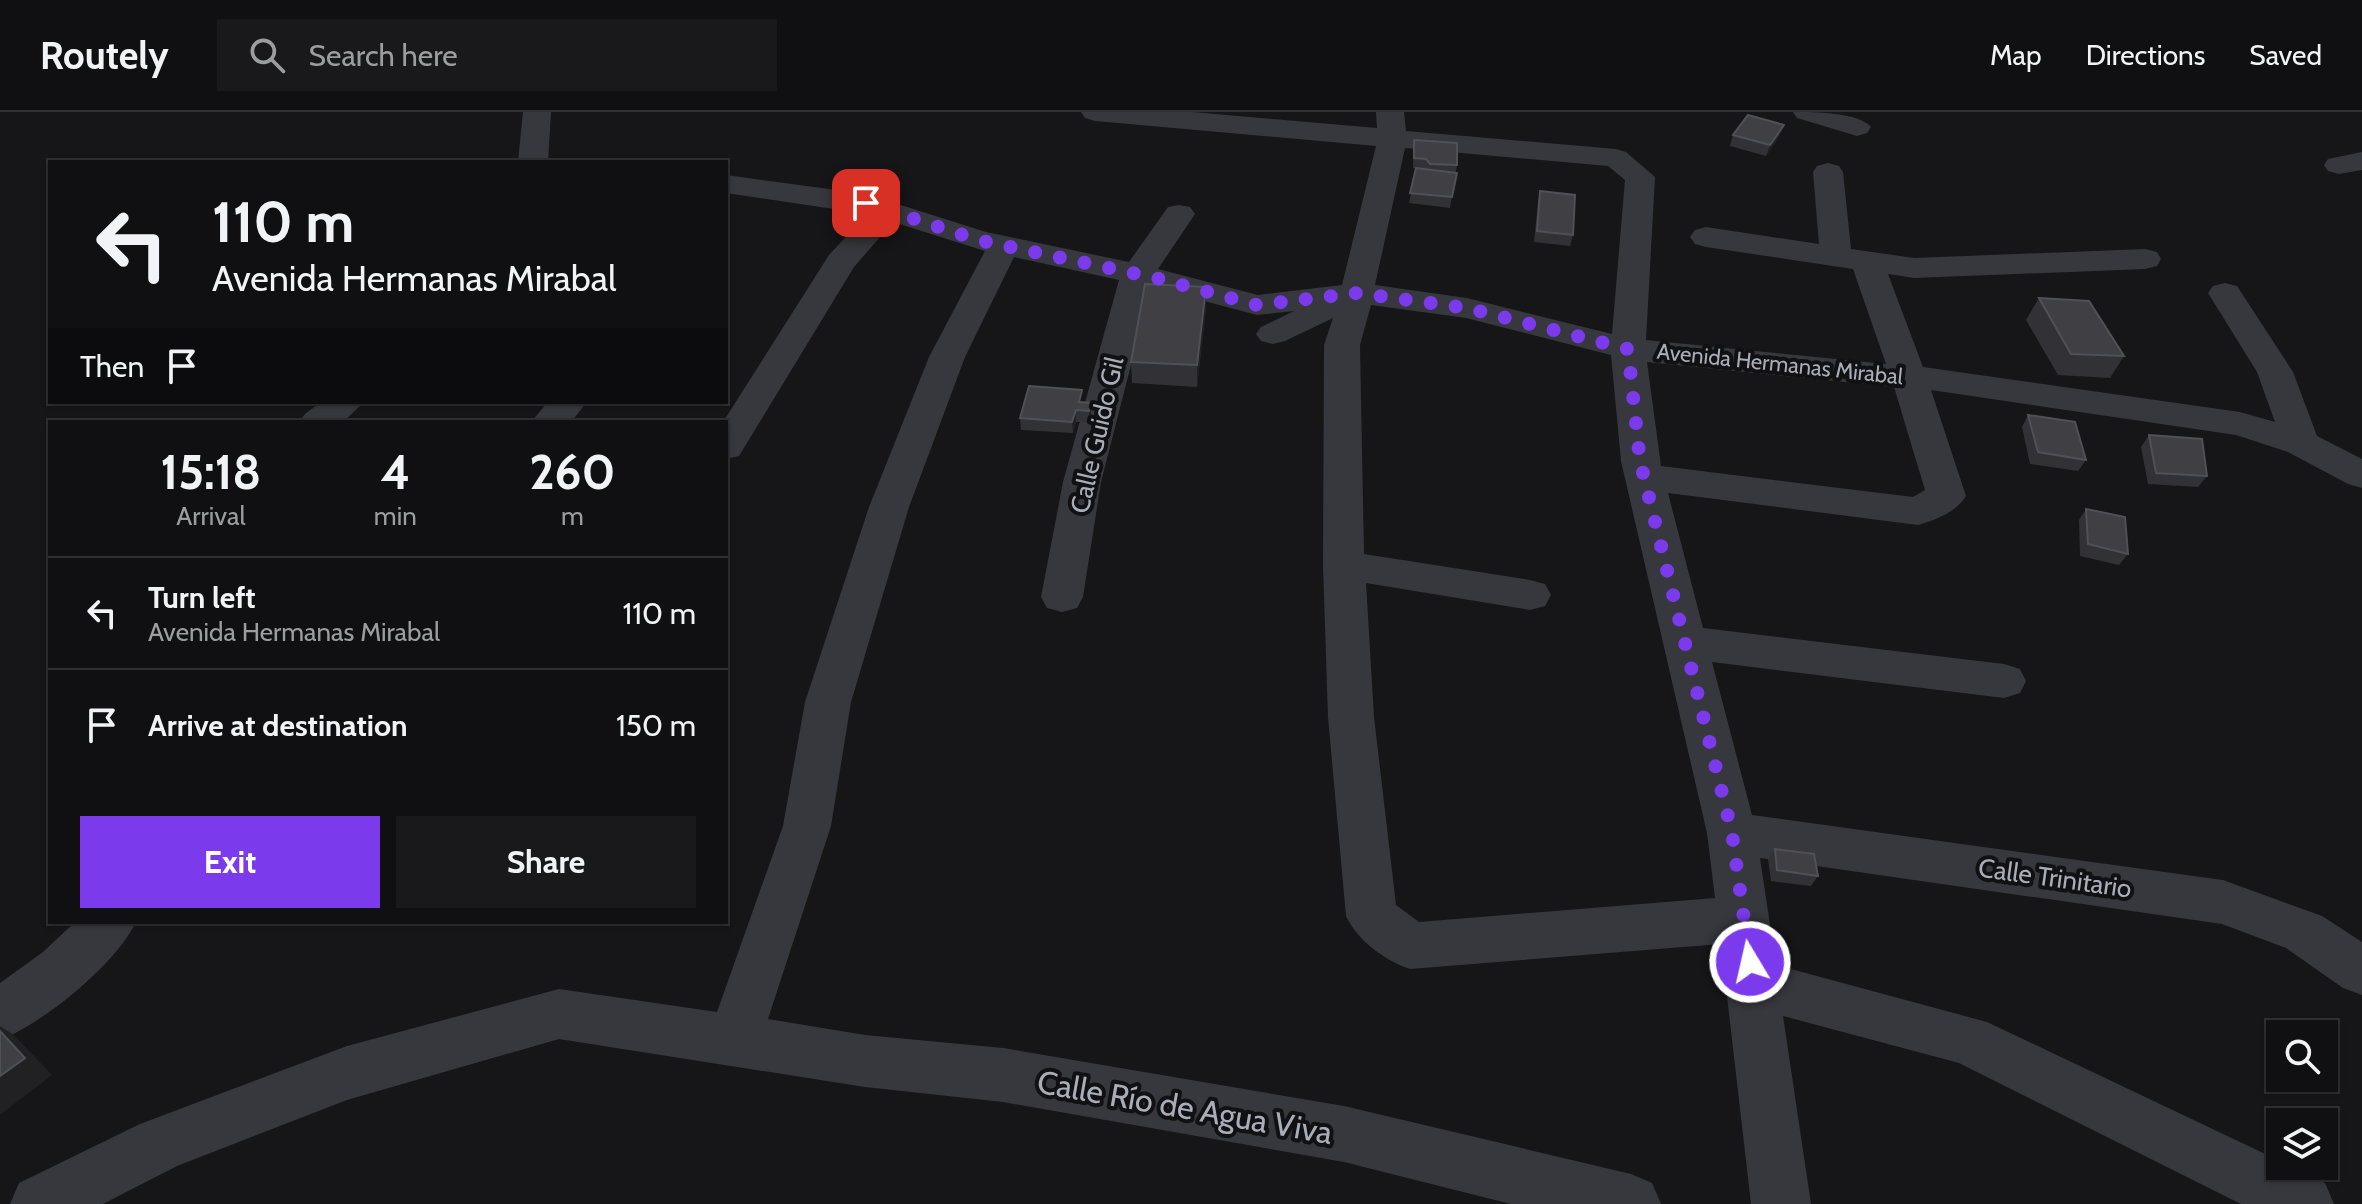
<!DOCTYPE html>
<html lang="en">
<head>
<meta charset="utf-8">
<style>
	:root { --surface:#101012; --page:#19191b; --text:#f1f3f6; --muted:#9c9d9f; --line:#303032; --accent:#7c3aed }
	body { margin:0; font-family:Cabin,sans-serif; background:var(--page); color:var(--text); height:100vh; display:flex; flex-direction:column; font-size:30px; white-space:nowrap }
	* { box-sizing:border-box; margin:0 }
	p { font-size:26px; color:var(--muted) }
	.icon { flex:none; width:44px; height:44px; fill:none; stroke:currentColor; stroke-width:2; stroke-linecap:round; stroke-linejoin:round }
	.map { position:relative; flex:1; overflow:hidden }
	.drawer { position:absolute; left:48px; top:308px; width:680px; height:504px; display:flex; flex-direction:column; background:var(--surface); border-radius:0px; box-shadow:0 2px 6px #0004,0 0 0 2px var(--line) }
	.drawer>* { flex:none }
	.hud { position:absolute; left:48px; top:48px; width:680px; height:244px; border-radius:0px; box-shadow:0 2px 6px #0004,0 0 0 2px var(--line); background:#101012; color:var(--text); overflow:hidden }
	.controls { position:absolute; left:2266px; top:908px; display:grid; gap:16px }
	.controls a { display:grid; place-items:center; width:72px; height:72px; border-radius:0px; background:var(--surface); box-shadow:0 2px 6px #0004,0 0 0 2px var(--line); font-size:40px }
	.pin { position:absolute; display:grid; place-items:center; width:68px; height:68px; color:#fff; margin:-34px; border-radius:16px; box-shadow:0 4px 12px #0006 }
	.me { position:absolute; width:88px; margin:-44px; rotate:351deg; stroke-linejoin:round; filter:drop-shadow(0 0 6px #0008) }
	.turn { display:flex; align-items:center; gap:28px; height:168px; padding:0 32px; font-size:36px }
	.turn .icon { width:104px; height:104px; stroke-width:2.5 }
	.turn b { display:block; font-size:56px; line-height:68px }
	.then { display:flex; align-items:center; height:76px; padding:0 32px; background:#0003; gap:16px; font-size:30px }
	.eta { display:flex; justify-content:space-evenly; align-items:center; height:136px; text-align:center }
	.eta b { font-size:48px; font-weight:800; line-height:56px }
	.action { display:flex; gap:16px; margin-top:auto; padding:16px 32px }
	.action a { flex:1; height:92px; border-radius:0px; background:var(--accent); color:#fff; font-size:32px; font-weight:800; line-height:92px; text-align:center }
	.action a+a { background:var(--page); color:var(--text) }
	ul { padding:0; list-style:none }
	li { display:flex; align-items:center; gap:24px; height:112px; padding:0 32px; border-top:2px solid var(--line) }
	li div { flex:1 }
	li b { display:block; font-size:30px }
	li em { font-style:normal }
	header { display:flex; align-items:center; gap:48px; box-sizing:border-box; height:112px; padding:0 40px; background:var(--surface); border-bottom:2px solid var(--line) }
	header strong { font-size:38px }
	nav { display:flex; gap:44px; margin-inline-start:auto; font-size:28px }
	.search { width:560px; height:72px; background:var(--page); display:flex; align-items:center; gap:20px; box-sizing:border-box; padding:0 28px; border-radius:0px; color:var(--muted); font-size:30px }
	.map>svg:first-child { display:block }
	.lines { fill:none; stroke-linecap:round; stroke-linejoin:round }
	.street { fill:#37383d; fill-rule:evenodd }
	.wall { fill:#323236 }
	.shaded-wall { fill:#212124 }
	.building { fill:#3f3f44; stroke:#4f5156; stroke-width:2 }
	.route { stroke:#7c3aed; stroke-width:14; stroke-dasharray:0 25.2 }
	.labels { text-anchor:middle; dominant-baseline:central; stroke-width:8; stroke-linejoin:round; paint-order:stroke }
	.far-street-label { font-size:22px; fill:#a8adb8; stroke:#111113 }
	.street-label { font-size:26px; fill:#a8adb8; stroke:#111113 }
	.near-street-label { font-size:32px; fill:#a8adb8; stroke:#111113 }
</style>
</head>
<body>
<header>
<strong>Routely</strong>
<div class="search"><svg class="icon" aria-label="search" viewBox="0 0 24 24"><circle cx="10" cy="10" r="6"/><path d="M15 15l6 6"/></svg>Search here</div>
<nav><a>Map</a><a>Directions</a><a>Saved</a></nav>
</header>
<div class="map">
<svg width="2362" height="1092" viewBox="0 0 2362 1092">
	<rect width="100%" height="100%" fill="#161618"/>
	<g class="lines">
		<g class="street">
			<polygon points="523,0 551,0 548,50 518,50"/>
			<path d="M1081,0H1192L1377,16L1376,0H1404L1406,19L1616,37L1626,40L1655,65L1646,228L1886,252L1853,157L1706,135L1695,132L1690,125L1695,118L1706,115L1819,132L1813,60L1817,54L1828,51L1839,54L1843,60L1851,137L1914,146L2145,137L2157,140L2161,147L2157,154L2145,157L1914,166L1888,162L1923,255L2240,300L2275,310L2257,260L2208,181L2213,174L2225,171L2237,174L2293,260L2317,324L2362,347V376L2348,372L2288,340L2236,323L1931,278L1966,384C1956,400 1936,408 1918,413L1668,381L1703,516L2004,552L2020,557L2026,569L2020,581L2004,586L1712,550L1752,703L2223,768L2322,804L2362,830V883L2343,876L2286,836L2222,812L1760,746L1776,853L1987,910L2280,1049V1054H2290L2325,1071L2334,1092H2241L1959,951L1783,904L1811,1092H1751L1721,832L1410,857C1384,848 1358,829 1346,804L1328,605L1323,453L1324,233L1333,206L1285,229L1273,232L1261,229L1256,222L1261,215L1294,199L1257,203L1151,175L1101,370L1083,485L1077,496L1062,500L1047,496L1041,485L1063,370L1119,168L1014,145L965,245L909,395L851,590L831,714L768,907L865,923L1003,936L1344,994L1631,1062L1652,1071L1661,1092H1511L1344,1050L1003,990L865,975L559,927L347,988L177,1054L103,1092H10L19,1071L140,1012L347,934L559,877L717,900L783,714L805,590L869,395L929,245L985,139L893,110L854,155L739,344L726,347V310H723L829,143L867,102L726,81V63L866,82L986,120L1129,150L1168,95L1179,93L1190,95L1195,102L1158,157L1258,183L1342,173L1376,34L1095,9L1085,6ZM1405,36L1608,54L1625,68L1612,222L1467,186L1375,173ZM1371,193L1466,206L1611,243L1621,349L1707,721L1715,786L1419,810L1396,793L1374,605L1366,471L1530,498L1545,494L1551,483L1545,472L1530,468L1364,442L1360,233ZM1647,250L1894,275L1925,378L1913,385L1661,354Z"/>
			<path d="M1793,0C1815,0 1857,0 1871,15L1867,21L1857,24L1797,6Z"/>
			<polygon points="2362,40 2362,58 2339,62 2328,59 2324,53 2328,47"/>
			<polygon points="321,290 364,290 343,310 299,310 305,302"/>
			<polygon points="548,290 587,290 571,310 531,310"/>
			<path d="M75,810H136C116,852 44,911 0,928V871L43,840Z"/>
		</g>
	</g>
	<g class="wall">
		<polygon points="1733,23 1780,23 1766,44 1730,34"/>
		<polygon points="1414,28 1457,53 1450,96 1409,91 1416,57 1413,56"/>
		<polygon points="1540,79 1573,123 1570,134 1534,130 1538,90"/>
		<polygon points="2039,186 2124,244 2110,266 2058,263 2026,208"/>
		<polygon points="1206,196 1197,275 1132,271 1131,250"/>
		<polygon points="1083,290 1091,302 1090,310 1076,310 1073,321 1021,318 1020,306"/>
		<polygon points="2028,303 2086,348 2078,359 2030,352 2022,315"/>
		<polygon points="2149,323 2207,364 2198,375 2148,372 2141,335"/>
		<polygon points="2086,397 2128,442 2119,453 2080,444 2079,408"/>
		<polygon points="1775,737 1818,764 1811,774 1771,769 1768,747"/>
	</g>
	<g class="shaded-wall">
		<polygon points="1784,13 1780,23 1766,44 1770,33"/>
		<polygon points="1206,175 1206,196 1197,275 1197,253"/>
		<polygon points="1091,291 1091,302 1090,310 1089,299"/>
		<polygon points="1076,298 1076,310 1073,321 1072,310"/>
		<polygon points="0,914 14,923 52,963 0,1003"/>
	</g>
	<g class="building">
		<polygon points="1748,3 1784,13 1770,33 1733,23"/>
		<polygon points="1414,28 1457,31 1457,53 1430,52 1426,47 1414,46"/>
		<polygon points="1416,56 1457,61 1452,85 1410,81"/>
		<polygon points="1540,79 1575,83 1573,123 1537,119"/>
		<polygon points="1145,172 1206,175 1197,253 1131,250"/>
		<polygon points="2039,186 2089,189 2124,244 2071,242"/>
		<polygon points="1029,274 1082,278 1079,290 1091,291 1089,299 1076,298 1072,310 1020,306"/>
		<polygon points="2028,303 2075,310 2086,348 2038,340"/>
		<polygon points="2149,323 2202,327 2207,364 2156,361"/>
		<polygon points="2086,397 2125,405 2128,442 2088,432"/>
		<polygon points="1775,737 1814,742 1818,764 1777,758"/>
		<polygon points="0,919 25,946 0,964"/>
	</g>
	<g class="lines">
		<polyline class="route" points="866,91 978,128 1156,166 1257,193 1357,181 1467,196 1628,237 1640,349 1732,721 1750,850"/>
	</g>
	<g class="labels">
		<g class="far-street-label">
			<text transform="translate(1780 252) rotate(6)">Avenida Hermanas Mirabal</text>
		</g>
		<g class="street-label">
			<text transform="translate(1097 323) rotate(-77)">Calle Guido Gil</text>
			<text transform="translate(2055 766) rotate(8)">Calle Trinitario</text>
		</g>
		<g class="near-street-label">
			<text transform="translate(1185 995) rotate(10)">Calle Río de Agua Viva</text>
		</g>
	</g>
</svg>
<div class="controls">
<a><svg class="icon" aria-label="search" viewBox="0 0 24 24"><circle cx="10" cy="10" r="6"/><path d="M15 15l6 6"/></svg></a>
<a><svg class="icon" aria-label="layers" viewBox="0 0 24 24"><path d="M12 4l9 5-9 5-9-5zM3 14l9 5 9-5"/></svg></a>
</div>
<div class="pin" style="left:866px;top:91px;background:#d93025"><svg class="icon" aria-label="arrive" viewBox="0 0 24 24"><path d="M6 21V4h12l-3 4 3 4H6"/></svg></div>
<svg class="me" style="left:1750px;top:850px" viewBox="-20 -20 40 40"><circle r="17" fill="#7c3aed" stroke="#fff" stroke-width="3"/><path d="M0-11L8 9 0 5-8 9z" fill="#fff"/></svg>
<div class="hud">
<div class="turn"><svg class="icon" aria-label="left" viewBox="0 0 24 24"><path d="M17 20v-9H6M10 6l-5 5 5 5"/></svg><div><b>110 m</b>Avenida Hermanas Mirabal</div></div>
<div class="then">Then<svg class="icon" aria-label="arrive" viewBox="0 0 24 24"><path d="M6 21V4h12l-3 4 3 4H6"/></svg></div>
</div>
<section class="drawer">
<div class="eta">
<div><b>15:18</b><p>Arrival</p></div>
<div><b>4</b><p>min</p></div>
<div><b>260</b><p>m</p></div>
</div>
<ul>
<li><svg class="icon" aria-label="left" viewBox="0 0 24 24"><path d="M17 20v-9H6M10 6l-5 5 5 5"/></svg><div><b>Turn left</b><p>Avenida Hermanas Mirabal</p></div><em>110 m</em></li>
<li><svg class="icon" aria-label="arrive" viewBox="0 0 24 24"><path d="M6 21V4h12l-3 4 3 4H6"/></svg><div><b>Arrive at destination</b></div><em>150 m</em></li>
</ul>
<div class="action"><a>Exit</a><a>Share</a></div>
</section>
</div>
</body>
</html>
